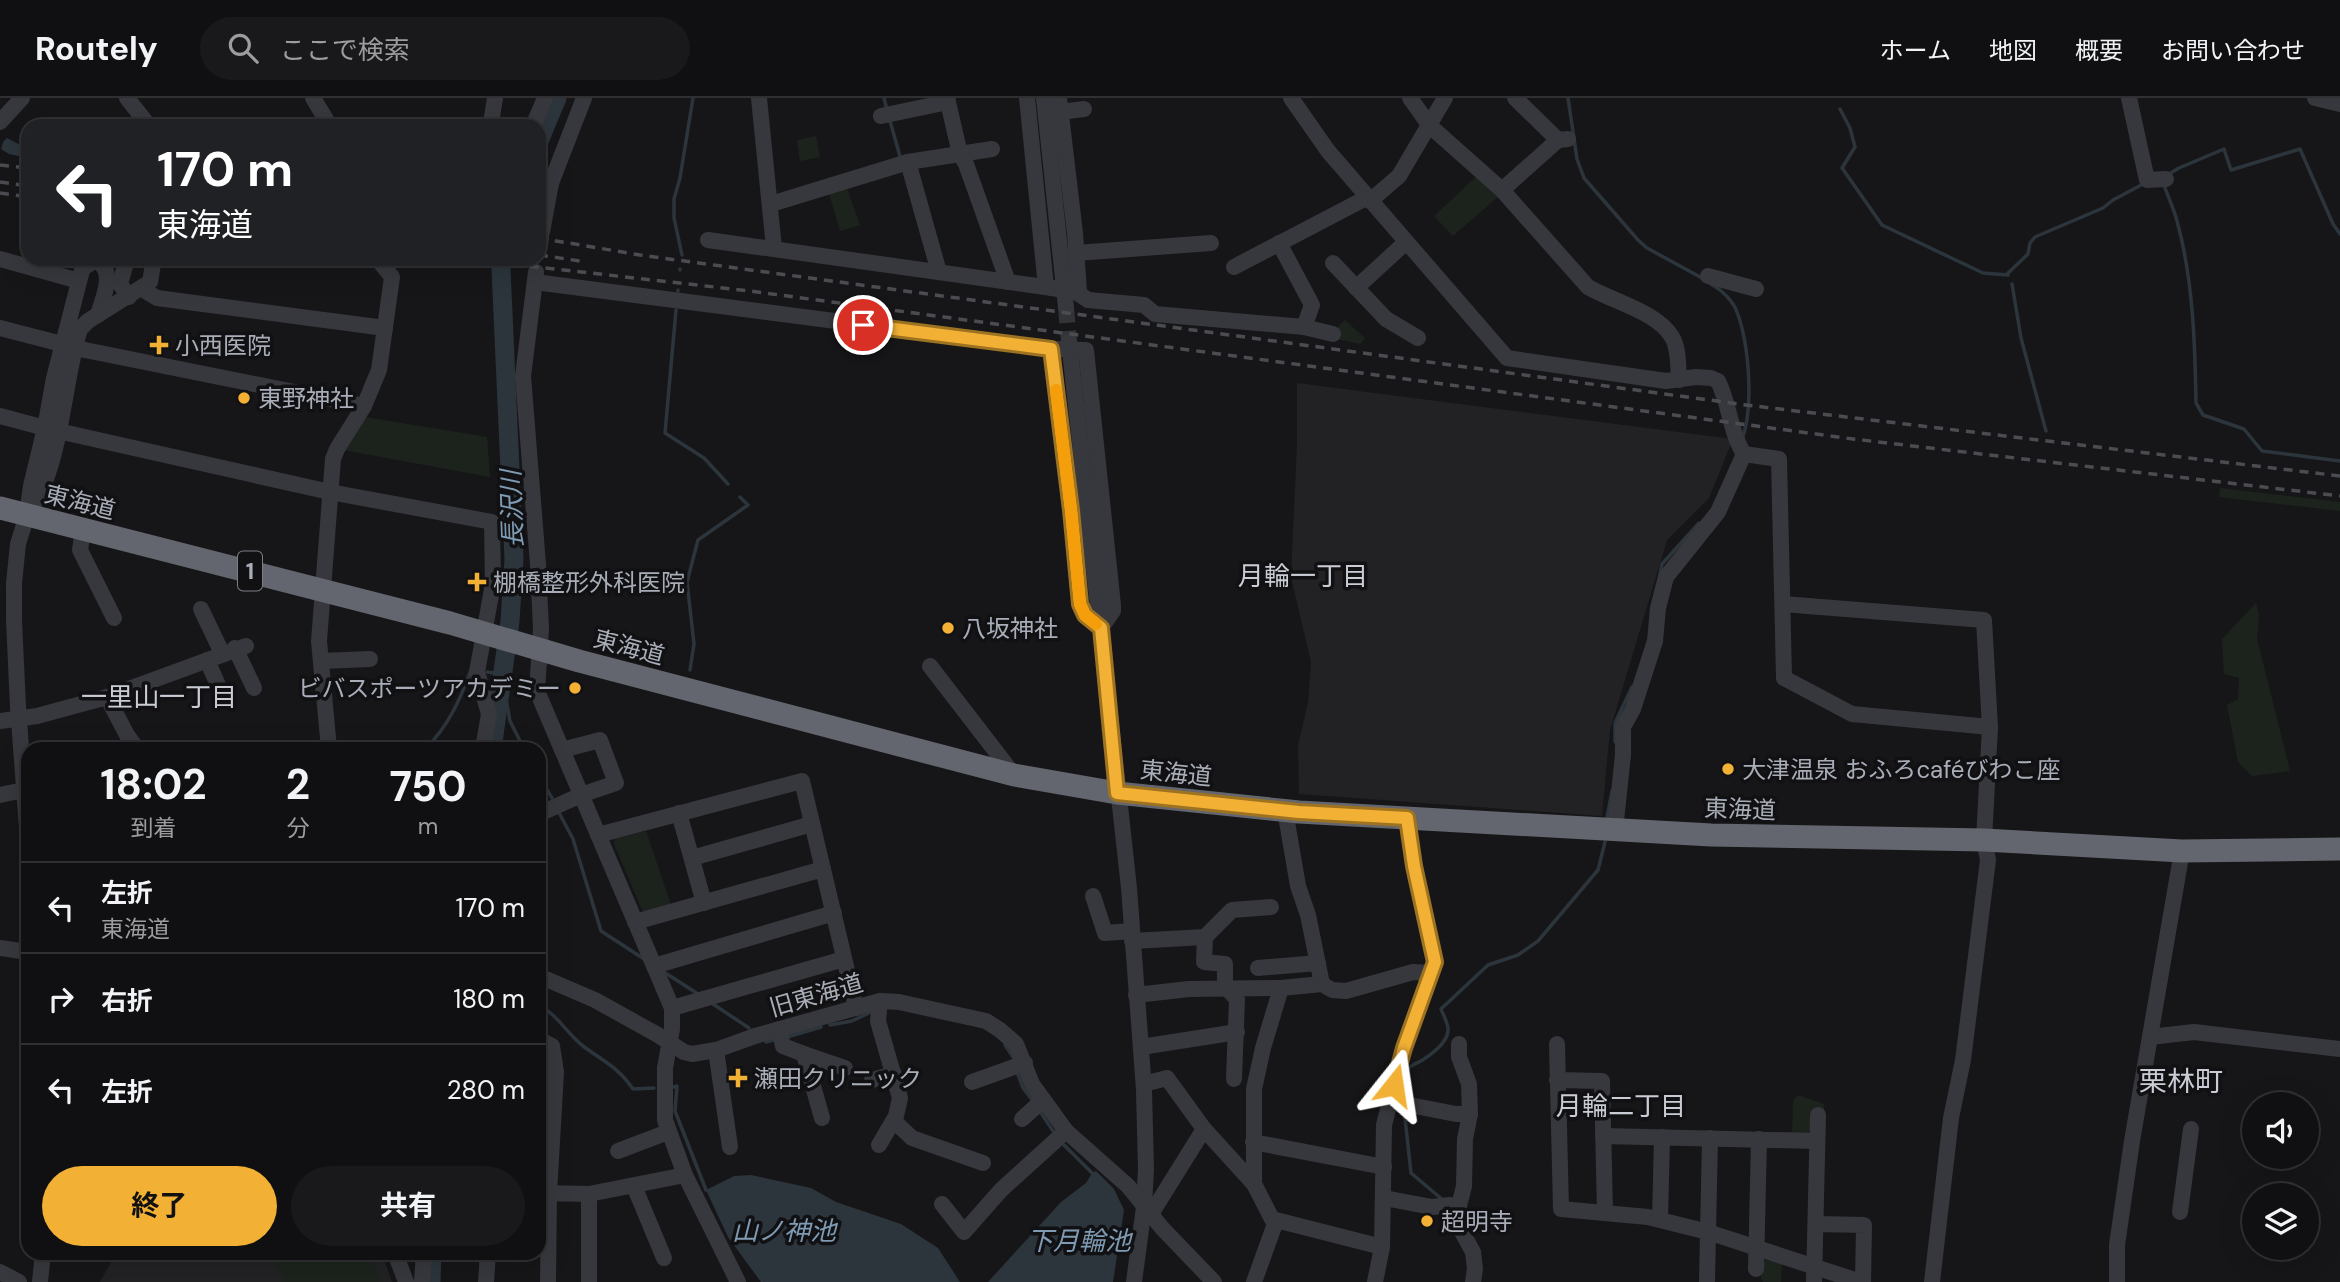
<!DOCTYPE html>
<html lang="ja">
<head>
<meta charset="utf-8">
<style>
	:root { --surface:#101012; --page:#19191b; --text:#f1f3f6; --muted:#9c9d9f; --line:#303032; --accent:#f2b134 }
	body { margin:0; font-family:"DM Sans","Noto Sans JP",sans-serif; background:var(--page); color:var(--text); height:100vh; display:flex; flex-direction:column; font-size:26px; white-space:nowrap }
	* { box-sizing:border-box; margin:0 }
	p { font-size:23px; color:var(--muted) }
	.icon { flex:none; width:38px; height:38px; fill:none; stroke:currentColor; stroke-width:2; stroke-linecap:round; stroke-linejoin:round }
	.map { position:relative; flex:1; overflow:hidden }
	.panel { position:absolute; left:21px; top:644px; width:525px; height:518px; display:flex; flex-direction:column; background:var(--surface); border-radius:21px; box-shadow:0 7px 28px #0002,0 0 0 2px var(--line) }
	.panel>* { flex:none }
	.top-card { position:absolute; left:21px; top:21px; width:525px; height:147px; border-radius:21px; box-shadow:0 7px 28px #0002,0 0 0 2px var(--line); background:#202124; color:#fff; overflow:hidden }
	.tools { position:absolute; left:2242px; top:994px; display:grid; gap:14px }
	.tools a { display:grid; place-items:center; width:77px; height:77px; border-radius:50%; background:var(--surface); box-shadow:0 7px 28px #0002,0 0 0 2px var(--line); font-size:35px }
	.pin { position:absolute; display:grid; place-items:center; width:60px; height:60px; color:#fff; margin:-30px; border:4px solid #fff; border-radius:50%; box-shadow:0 2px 7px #0007 }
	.me { position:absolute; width:77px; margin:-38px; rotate:15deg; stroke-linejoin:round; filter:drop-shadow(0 0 5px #0008) }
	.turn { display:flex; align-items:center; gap:24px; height:147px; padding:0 21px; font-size:32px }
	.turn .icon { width:91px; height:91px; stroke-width:2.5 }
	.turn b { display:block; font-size:49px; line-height:60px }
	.eta { display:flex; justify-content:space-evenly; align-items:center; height:119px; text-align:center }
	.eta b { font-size:42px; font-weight:700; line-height:49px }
	.action { display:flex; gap:14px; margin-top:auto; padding:14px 21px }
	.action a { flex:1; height:80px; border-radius:42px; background:var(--accent); color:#111; font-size:28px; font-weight:700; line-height:80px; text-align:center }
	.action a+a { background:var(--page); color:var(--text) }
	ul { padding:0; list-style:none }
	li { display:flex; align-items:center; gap:21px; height:91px; padding:0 21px; border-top:2px solid var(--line) }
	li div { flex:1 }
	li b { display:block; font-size:26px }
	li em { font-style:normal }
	header { display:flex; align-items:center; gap:42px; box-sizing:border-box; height:98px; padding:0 35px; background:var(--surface); border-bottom:2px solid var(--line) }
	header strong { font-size:33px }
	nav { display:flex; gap:38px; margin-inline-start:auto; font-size:24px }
	.search { width:490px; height:63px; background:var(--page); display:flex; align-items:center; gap:18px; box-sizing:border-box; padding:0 24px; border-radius:38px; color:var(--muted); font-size:26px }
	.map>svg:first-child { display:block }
	.built { fill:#222225 }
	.green { fill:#1c231d }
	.water { fill:#2c353c }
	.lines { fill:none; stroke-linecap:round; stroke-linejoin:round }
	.stream { stroke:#2c353c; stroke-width:3.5 }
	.river { stroke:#2c353c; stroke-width:19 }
	.minor-tunnel { stroke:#333438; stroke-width:16; stroke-dasharray:16 8; stroke-linecap:butt }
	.minor { stroke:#37383d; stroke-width:16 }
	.highway { stroke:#63666e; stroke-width:23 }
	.rail { stroke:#4a4c52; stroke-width:3.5; stroke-dasharray:9 7; stroke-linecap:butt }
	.minor-bridge { stroke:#37383d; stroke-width:16 }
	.route-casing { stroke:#9d7322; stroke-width:18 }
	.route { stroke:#f2b134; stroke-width:12 }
	.slow { stroke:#f59e0b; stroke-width:12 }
	.poi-dot { fill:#f2b134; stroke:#111113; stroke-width:2.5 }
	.labels { text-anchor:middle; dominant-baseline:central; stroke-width:7; stroke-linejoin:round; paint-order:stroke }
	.shield { fill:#111113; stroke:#7b7e86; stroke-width:2 }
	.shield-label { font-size:23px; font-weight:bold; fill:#a8adb8 }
	.poi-label { font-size:24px; fill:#a8adb8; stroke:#111113; text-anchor:start }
	.street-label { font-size:24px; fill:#a8adb8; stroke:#111113 }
	.water-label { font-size:26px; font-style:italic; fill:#7f9bb3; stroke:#111113 }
	.neighbourhood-label { font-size:26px; fill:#c9ccd4; stroke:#111113 }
	.quarter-label { font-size:28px; fill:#c9ccd4; stroke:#111113 }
</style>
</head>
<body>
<header>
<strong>Routely</strong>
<div class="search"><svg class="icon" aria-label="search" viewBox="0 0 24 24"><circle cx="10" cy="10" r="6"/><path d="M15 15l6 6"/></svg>ここで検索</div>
<nav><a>ホーム</a><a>地図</a><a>概要</a><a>お問い合わせ</a></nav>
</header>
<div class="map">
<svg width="2340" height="1184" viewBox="0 0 2340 1184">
	<rect width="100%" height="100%" fill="#161618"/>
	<g class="built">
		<polygon points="1297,285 1733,341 1709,400 1667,442 1610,632 1602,718 1299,696 1298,648 1308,604 1311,564 1291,479 1297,347"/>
		<polygon points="116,1155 382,1155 392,1184 100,1184"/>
	</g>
	<g class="green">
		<polygon points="816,38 820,59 800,63 797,42"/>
		<polygon points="1479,76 1500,97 1453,138 1434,118"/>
		<polygon points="847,90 860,127 840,133 829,95"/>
		<polygon points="1345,222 1365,240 1361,246 1336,241 1337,230"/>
		<polygon points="365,319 487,339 490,379 343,352"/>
		<polygon points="2220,390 2340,404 2340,413 2219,399"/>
		<polygon points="2256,505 2259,517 2257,541 2290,673 2252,678 2238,664 2227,607 2238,601 2239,580 2224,576 2222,541"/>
		<polygon points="646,733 672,810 643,814 614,746 615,741"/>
		<polygon points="1798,997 1824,1006 1824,1013 1810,1014 1810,1032 1806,1036 1792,1035 1793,1003"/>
		<polygon points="270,1155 371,1155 381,1184 285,1184"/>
		<polygon points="1766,1162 1782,1166 1781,1184 1763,1184 1761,1180 1762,1165"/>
	</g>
	<g class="water">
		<polygon points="7,40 28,51 28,60 9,56 1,51 3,44"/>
		<polygon points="1096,1073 1114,1091 1124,1112 1113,1184 988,1184 1061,1104 1086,1085 1092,1075"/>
		<polygon points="751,1077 811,1090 836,1104 901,1126 938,1150 960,1184 761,1184 728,1139 706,1092 734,1078"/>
	</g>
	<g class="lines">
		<g class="stream">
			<polyline points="884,0 887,12"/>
			<polyline points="1568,0 1577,61 1584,80 1638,142 1647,150 1702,180"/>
			<polyline points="1840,11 1850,30 1855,49 1842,70 1882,127 1983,175 2008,177"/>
			<polyline points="890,23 901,62"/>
			<polyline points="2169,76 2179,70 2224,51 2231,72 2300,51 2333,126 2340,136"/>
			<path d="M2164,87C2168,99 2174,111 2177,123C2193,181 2195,245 2196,305L2203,317L2244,331L2262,353L2340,363"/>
			<polyline points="682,157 674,120 674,101 680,80 693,0"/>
			<polyline points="680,172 680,171"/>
			<polyline points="2007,176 2028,156 2030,145 2035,139 2103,110 2113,102 2145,85"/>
			<path d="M1711,186C1722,192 1733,203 1737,214C1749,246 1754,309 1742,341"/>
			<polyline points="2012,186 2021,240 2046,333"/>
			<polyline points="678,193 678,192"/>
			<polyline points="676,212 665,335 704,360 728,386"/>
			<polyline points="1660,476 1662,466 1699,425"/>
			<polyline points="690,572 694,546 687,484 698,442 748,407 740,399"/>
			<polyline points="487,574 503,576"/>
			<polyline points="502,579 510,623 524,651"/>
			<polyline points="1615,644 1615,625 1632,589"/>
			<path d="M425,651C448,629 460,602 471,572"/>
			<polyline points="539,678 552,700"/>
			<polyline points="557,711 573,741 601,833 644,861"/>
			<polyline points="1607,719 1612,693"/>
			<polyline points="664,874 698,896"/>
			<polyline points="713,906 749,930"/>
			<path d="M539,907C558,917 567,936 583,948C604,964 617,968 633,991L654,990"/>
			<polyline points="830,927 852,923 871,914"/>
			<polyline points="787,939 821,929"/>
			<polyline points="766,944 773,942"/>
			<polyline points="1005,947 1013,959"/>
			<polyline points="1017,974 1023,990 1033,1003"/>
			<path d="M1405,977C1409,967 1413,967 1421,963C1431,957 1447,945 1448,933C1449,926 1443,917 1441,911L1488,867L1518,857L1538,843L1598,772L1605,744"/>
			<polyline points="674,989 677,988 675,1013 706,1092"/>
			<polyline points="1404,1011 1411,1075 1444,1103"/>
			<polyline points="1039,1012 1053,1033"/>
			<polyline points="1064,1047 1092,1075"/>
		</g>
		<g class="river">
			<polyline points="539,43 557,0"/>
			<polyline points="492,651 510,523 514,461 501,171"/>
			<polyline points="431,1184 432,1155"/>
		</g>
		<g class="minor-tunnel">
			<polyline points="539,153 542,134"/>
			<polyline points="1066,209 1069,244"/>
		</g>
		<g class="minor">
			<polyline points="127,0 149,28"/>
			<polyline points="313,0 330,28"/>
			<polyline points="759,0 774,150"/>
			<polyline points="947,0 960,56 966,66 1008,184"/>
			<polyline points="1027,0 1046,189"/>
			<polyline points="1044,0 1066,209"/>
			<polyline points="1059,0 1075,135 1079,194"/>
			<path d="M1291,0L1328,53L1507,260L1666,283L1696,279L1711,280L1718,283C1730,307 1730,334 1744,356L1779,361L1784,580L1852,616L1990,629"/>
			<path d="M1410,0L1430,28L1502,92L1588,189C1614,204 1657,214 1672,239C1679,250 1678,269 1679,282"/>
			<polyline points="1515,0 1558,42"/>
			<polyline points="2129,0 2147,82 2166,81"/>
			<polyline points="2315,0 2340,6"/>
			<polyline points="1060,14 1084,11"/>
			<polyline points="881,18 948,4"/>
			<polyline points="0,24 22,0"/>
			<polyline points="491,25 495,0"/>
			<polyline points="533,28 545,0"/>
			<polyline points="908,64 939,174"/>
			<polyline points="1502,92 1558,42 1568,41"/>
			<polyline points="1370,103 1399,78 1445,0"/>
			<polyline points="771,106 908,64 992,51"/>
			<polyline points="542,134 551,85 584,0"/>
			<polyline points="708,142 1052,190"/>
			<polyline points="1279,145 1312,207 1304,229"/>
			<polyline points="1076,155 1211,145"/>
			<polyline points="0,161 79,183"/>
			<polyline points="127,161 120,186 129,199"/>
			<polyline points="1333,165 1386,221 1418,240"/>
			<polyline points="1234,169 1368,99"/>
			<path d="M82,171L95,162C117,172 103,199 98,217"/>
			<polyline points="536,174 523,278 538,466 541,531 537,593 672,910 672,931 665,970 665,1022 685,1077 738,1184"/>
			<polyline points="1708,178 1756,191"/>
			<polyline points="535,184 1051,251"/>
			<polyline points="1356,190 1405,145"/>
			<polyline points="142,191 157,200 385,230"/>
			<polyline points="1076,194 1088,202 1144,207 1155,216 1304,229 1333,236"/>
			<polyline points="0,230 85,252 364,308"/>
			<polyline points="1069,244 1129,790 1144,992 1146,1071 1144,1109 1134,1184"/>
			<polyline points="1058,251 1051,251 1071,412 1080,507 1085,517 1101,530 1113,513 1113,507 1086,252 1081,252"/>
			<polyline points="0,318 45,330"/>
			<polyline points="58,333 330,394 492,424 493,486 477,574 489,616 483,651"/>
			<path d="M28,416C63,367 62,288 80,231L88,223L150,184L153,166L152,161"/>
			<polyline points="83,432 80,452 114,520"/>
			<polyline points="1783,506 1984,522 1990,629 1984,742 1988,762 1963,962 1951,1020 1932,1184"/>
			<polyline points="201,511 222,555"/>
			<polyline points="235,550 254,590"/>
			<polyline points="207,562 221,594"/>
			<polyline points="321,563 370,561"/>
			<polyline points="930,568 1014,677"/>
			<polyline points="107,599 127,637 137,651"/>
			<polyline points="0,623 37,618 107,599 246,548"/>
			<polyline points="329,651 319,543 333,361 337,351 364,308 379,272 392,179 379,163 374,161"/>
			<polyline points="0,697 24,692"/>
			<polyline points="1285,712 1298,788 1308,817 1322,886"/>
			<polyline points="679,715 704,805"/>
			<polyline points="539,716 581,697 616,685 600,642 562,652"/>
			<polyline points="1615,732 1623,657 1623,629 1633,611 1655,543 1658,510 1666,479 1718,414 1744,356"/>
			<polyline points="598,737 802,683 856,910"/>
			<polyline points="28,743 18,609 14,522 14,485 18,446 27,417 31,388 45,330 54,280 85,161"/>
			<polyline points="692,760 812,726"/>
			<polyline points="1093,798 1105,835 1132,833"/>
			<polyline points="635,824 823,771"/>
			<polyline points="1205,839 1232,812 1271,809"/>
			<polyline points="1132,843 1205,839 1204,864 1225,866 1225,888 1237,901 1234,981"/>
			<polyline points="0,850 28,854"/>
			<polyline points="654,868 834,815"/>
			<polyline points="1258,870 1318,865"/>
			<polyline points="539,878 595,902 658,937 684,954 692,956 716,952 755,938 880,903 899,904 986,923 1000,932 1016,946 1032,986 1066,1033 1128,1088 1162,1130 1214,1184"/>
			<polyline points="1136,897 1189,891 1281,890 1322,886 1332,892 1346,893 1413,874 1430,875"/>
			<polyline points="672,910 844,861"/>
			<polyline points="779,931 783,948 804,956 822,1020"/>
			<polyline points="2150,939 2194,934 2340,951"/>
			<polyline points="539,941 552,948 556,974 549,1095 548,1184"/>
			<polyline points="1459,946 1459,959 1469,986 1470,1016 1465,1041 1464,1088 1457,1116 1462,1134 1473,1154 1475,1171 1473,1184"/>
			<polyline points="1557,946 1561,1111 1648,1119 1708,1134 1861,1184"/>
			<polyline points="1141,949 1237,934"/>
			<polyline points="716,952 730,1049"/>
			<polyline points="804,956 845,970"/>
			<polyline points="872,982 894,976"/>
			<polyline points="1557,982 1602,983 1605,1114"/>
			<polyline points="972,984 1025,965"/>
			<polyline points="1144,986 1167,980 1204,1031 1254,1086 1272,1121 1382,1149"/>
			<polyline points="1389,1003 1456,1016 1470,1016"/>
			<polyline points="1022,1021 1043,1002"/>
			<polyline points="894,1023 912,1040 983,1065"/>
			<polyline points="1603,1038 1817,1043"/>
			<polyline points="1253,1044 1384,1069"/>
			<polyline points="879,1047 896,1018 900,1000 878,923 880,903"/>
			<polyline points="618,1053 668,1034"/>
			<polyline points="1254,1086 1254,991 1263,950 1281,890"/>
			<polyline points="634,1088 664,1160"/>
			<polyline points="539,1095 589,1096 685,1077"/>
			<polyline points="1384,1100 1432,1109 1450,1107 1457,1116"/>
			<polyline points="942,1106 964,1134 1001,1092 1066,1033"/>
			<polyline points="2180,1114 2191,1031"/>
			<polyline points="1151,1116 1204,1031"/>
			<polyline points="1660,1122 1662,1039"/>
			<polyline points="1816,1126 1864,1127 1863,1184"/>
			<polyline points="395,1155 406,1184"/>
			<polyline points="1756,1171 1759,1041"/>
			<polyline points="0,1174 19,1184"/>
			<polyline points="40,1184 43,1155"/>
			<polyline points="422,1184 424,1155"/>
			<polyline points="486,1184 488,1155"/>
			<polyline points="589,1184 589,1096"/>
			<polyline points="1254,1184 1276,1123"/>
			<polyline points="1375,1184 1382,1149 1384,1027 1404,950 1435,864 1414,768 1407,720"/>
			<polyline points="1707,1184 1710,1040"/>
			<polyline points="1814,1184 1818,1017"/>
			<polyline points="2117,1184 2117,1147 2132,1043 2182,753"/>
		</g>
		<polyline class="highway" points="0,410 450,525 579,563 1014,677 1117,695 1299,714 1711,737 1984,742 2182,753 2340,751"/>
		<g class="rail">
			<polyline points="0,67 28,70"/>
			<polyline points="0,84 28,88"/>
			<polyline points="0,95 28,99"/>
			<polyline points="539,140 640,157 1746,307 2340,378"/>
			<polyline points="539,157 580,163"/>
			<polyline points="466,161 750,193 1853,341 2340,398"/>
		</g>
		<g class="minor-bridge">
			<polyline points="1052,190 1076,194"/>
			<polyline points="1058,251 1081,252"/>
		</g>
	</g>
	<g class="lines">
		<defs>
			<polyline id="route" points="863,227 1051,251 1071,412 1080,506 1085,517 1101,530 1117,695 1299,714 1407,720 1414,768 1435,864 1404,950 1394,987"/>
		</defs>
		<use href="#route" class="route-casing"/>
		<use href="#route" class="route"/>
		<polyline class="slow" points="1056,292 1071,412 1080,506 1085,517 1096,526"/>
	</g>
	<g class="poi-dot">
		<path d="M155.5 236.5h7v7h7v7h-7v7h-7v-7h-7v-7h7z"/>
		<circle cx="244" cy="300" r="7"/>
		<path d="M473.5 473.5h7v7h7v7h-7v7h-7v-7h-7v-7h7z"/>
		<circle cx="948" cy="530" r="7"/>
		<circle cx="575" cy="590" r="7"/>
		<circle cx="1728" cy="671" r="7"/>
		<path d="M734.5 969.5h7v7h7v7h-7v7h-7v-7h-7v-7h7z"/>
		<circle cx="1427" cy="1123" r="7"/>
	</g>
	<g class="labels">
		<rect class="shield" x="238" y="453.5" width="24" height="39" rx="5"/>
		<g class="shield-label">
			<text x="250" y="473">1</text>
		</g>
		<g class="poi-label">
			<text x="175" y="247">小西医院</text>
			<text x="258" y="300">東野神社</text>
			<text x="493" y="484">棚橋整形外科医院</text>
			<text x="962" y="530">八坂神社</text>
			<text x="561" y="590" text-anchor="end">ビバスポーツアカデミー</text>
			<text x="1742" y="671">大津温泉 おふろcaféびわこ座</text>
			<text x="754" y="980">瀬田クリニック</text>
			<text x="1441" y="1123">超明寺</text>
		</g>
		<g class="street-label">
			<text transform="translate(80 404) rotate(14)">東海道</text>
			<text transform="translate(629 549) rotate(15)">東海道</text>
			<text transform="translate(1176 675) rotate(6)">東海道</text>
			<text transform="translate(1740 711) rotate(2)">東海道</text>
			<text transform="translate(816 897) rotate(-16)">旧東海道</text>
		</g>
		<g class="water-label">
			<text transform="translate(512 411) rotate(-92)">長沢川</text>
			<text x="784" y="1133">山ノ神池</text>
			<text x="1079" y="1143">下月輪池</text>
		</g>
		<g class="neighbourhood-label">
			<text x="1303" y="478">月輪一丁目</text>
			<text x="159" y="599">一里山一丁目</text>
			<text x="1621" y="1008">月輪二丁目</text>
		</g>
		<g class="quarter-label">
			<text x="2181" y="983">栗林町</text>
		</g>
	</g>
</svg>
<div class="tools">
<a><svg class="icon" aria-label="sound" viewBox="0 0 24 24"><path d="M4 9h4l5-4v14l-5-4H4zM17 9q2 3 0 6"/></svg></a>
<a><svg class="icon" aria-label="layers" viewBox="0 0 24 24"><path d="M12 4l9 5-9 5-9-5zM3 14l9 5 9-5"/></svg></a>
</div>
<div class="pin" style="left:863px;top:227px;background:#d93025"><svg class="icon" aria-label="arrive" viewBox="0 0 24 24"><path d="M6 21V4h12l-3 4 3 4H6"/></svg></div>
<svg class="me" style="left:1394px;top:987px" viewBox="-20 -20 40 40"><path d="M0-17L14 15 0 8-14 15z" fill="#f2b134" stroke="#fff" stroke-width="4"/></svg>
<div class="top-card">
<div class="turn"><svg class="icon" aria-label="left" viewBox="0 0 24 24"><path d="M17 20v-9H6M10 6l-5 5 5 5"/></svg><div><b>170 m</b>東海道</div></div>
</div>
<section class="panel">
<div class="eta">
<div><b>18:02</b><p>到着</p></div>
<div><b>2</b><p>分</p></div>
<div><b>750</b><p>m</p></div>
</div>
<ul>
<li><svg class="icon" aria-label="left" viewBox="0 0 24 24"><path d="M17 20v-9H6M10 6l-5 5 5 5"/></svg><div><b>左折</b><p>東海道</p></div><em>170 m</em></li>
<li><svg class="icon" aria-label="right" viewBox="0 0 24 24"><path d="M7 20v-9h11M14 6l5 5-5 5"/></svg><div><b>右折</b></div><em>180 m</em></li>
<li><svg class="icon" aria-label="left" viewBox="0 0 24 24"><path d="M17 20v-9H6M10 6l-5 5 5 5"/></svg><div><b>左折</b></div><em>280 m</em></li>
</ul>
<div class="action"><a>終了</a><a>共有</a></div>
</section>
</div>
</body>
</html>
